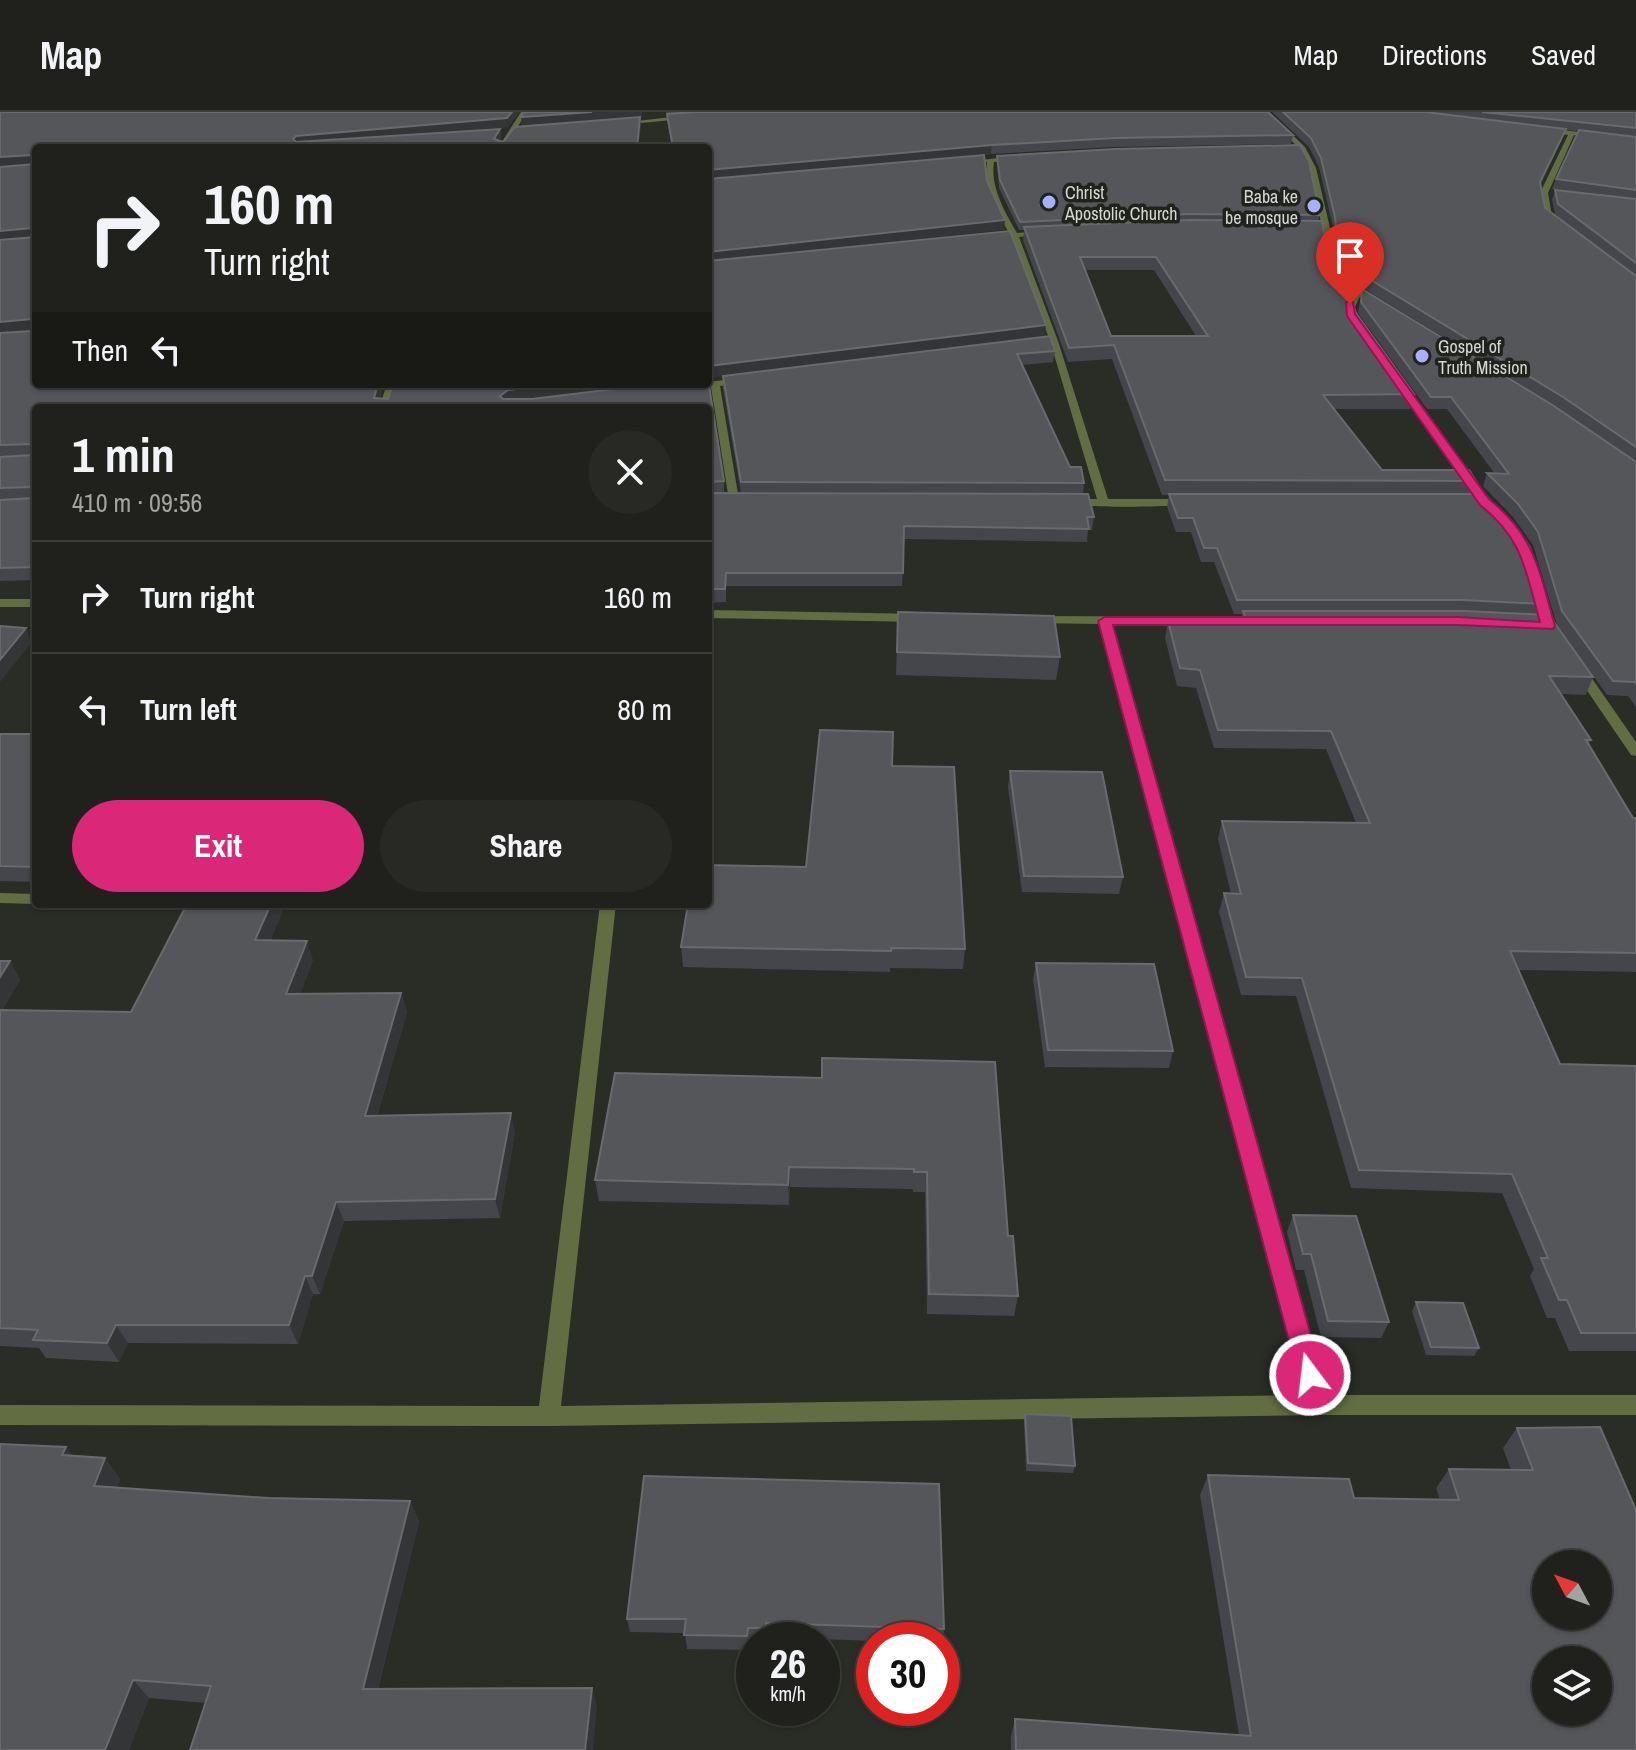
<!DOCTYPE html>
<html lang="en">
<head>
<meta charset="utf-8">
<style>
	:root { --surface:#20211c; --page:#282925; --text:#f1f3f6; --muted:#a2a3a3; --line:#3d3e3b; --accent:#db2777 }
	body { margin:0; font-family:"Archivo Narrow",sans-serif; background:var(--page); color:var(--text); height:100vh; display:flex; flex-direction:column; font-size:30px; white-space:nowrap }
	* { box-sizing:border-box; margin:0 }
	p { font-size:26px; color:var(--muted) }
	.icon { flex:none; width:44px; height:44px; fill:none; stroke:currentColor; stroke-width:2; stroke-linecap:round; stroke-linejoin:round }
	.map { position:relative; flex:1; overflow:hidden }
	.details { position:absolute; left:32px; top:292px; width:680px; height:504px; display:flex; flex-direction:column; background:var(--surface); border-radius:8px; box-shadow:0 2px 6px #0004,0 0 0 2px var(--line) }
	.details>* { flex:none }
	.top-card { position:absolute; left:32px; top:32px; width:680px; height:244px; border-radius:8px; box-shadow:0 2px 6px #0004,0 0 0 2px var(--line); background:#20211c; color:var(--text); overflow:hidden }
	.needle { width:52px; rotate:311deg }
	.fabs { position:absolute; left:1532px; top:1438px; display:grid; gap:16px }
	.fabs a { display:grid; place-items:center; width:80px; height:80px; border-radius:50%; background:var(--surface); box-shadow:0 2px 6px #0004,0 0 0 2px var(--line); font-size:40px }
	.speed { position:absolute; left:736px; top:1510px; display:flex; gap:16px; font-size:40px; font-weight:700; text-align:center }
	.speed>* { display:grid; place-content:center; width:104px; height:104px; border-radius:50%; background:var(--surface); box-shadow:0 2px 6px #0004,0 0 0 2px var(--line); line-height:1 }
	.speed small { font-size:20px; font-weight:400 }
	.speed .limit { border:12px solid #d22; background:#fff; color:#111 }
	.pin { position:absolute; display:grid; place-items:center; width:68px; height:68px; color:#fff; margin:-82px -34px; border-radius:50% 50% 50% 0; rotate:-45deg; box-shadow:0 0 8px #0007 }
	.pin .icon { rotate:45deg }
	.me { position:absolute; width:88px; margin:-44px; rotate:345deg; stroke-linejoin:round; filter:drop-shadow(0 0 6px #0008) }
	.turn { display:flex; align-items:center; gap:28px; height:168px; padding:0 40px; font-size:36px }
	.turn .icon { width:104px; height:104px; stroke-width:2.5 }
	.turn b { display:block; font-size:56px; line-height:68px }
	.then { display:flex; align-items:center; height:76px; padding:0 40px; background:#0003; gap:16px; font-size:30px }
	.round { display:grid; place-items:center; flex:none; width:84px; height:84px; border-radius:42px; background:var(--page) }
	.headline { display:flex; align-items:center; justify-content:space-between; height:136px; padding:0 40px }
	h1 { font-size:48px; font-weight:800; line-height:60px }
	.cta { display:flex; gap:16px; margin-top:auto; padding:16px 40px }
	.cta a { flex:1; height:92px; border-radius:48px; background:var(--accent); color:#fff; font-size:32px; font-weight:800; line-height:92px; text-align:center }
	.cta a+a { background:var(--page); color:var(--text) }
	ul { padding:0; list-style:none }
	li { display:flex; align-items:center; gap:24px; height:112px; padding:0 40px; border-top:2px solid var(--line) }
	li div { flex:1 }
	li b { display:block; font-size:30px }
	li em { font-style:normal }
	header { display:flex; align-items:center; gap:48px; box-sizing:border-box; height:112px; padding:0 40px; background:var(--surface); border-bottom:2px solid var(--line) }
	header strong { font-size:38px }
	nav { display:flex; gap:44px; margin-inline-start:auto; font-size:28px }
	.map>svg:first-child { display:block }
	.lines { fill:none; stroke-linecap:round; stroke-linejoin:round }
	.minor { fill:#626e42; fill-rule:evenodd }
	.tertiary { fill:#626e42; fill-rule:evenodd }
	.wall { fill:#44464b; fill-rule:evenodd }
	.shaded-wall { fill:#333536 }
	.building { fill:#54565a; stroke:#686a6d; stroke-width:2; fill-rule:evenodd }
	.route { fill:#db2777; stroke:#8e194d; stroke-width:2 }
	.poi-dot { fill:#a4b1fc; stroke:#20221c; stroke-width:3 }
	.labels { text-anchor:middle; dominant-baseline:central; stroke-width:7; stroke-linejoin:round; paint-order:stroke }
	.far-poi-label { font-size:18px; fill:#d5d7d3; stroke:#20221c; text-anchor:start }
</style>
</head>
<body>
<header>
<strong>Map</strong>
<nav><a>Map</a><a>Directions</a><a>Saved</a></nav>
</header>
<div class="map">
<svg width="1636" height="1638" viewBox="0 0 1636 1638">
	<rect width="100%" height="100%" fill="#2a2c26"/>
	<g class="lines">
		<g class="minor">
			<polygon points="521,0 527,0 504,36 498,36"/>
			<polygon points="690,3 692,6 621,13 618,11"/>
			<polygon points="1546,16 1636,27 1636,31 1574,23 1548,81 1552,104 1563,112 1559,114 1545,105 1540,81 1568,23 1544,19"/>
			<path d="M1017,44L1019,47L994,50C990,75 1005,100 1017,121L1045,119L1049,121L1019,125L1058,229L1108,387H1187L1192,390L1191,392C1173,395 1075,397 1065,390L1070,387H1097L1050,229L1011,126L992,127L988,125L1009,121C998,100 983,75 987,50H962Z"/>
			<polygon points="1355,178 1362,180 1355,195 1360,210 1356,213 1352,210 1346,198"/>
			<polygon points="742,266 747,269 745,271 720,274 739,388 734,391 729,388 711,275 690,278 685,275 690,272"/>
			<polygon points="1397,269 1403,269 1489,388 1497,395 1497,399 1489,399 1481,392 1395,271"/>
			<polygon points="387,272 397,272 389,296 379,296"/>
			<polygon points="1506,410 1514,410 1531,435 1558,520 1556,523 1548,523 1546,520 1519,435 1504,412"/>
			<rect x="0" y="487" width="36" height="8"/>
			<polygon points="708,498 919,502 925,506 919,510 708,506"/>
			<polygon points="1034,504 1263,505 1269,509 1263,513 1112,512 1326,1283 1636,1283 1636,1303 1318,1303 549,1314 0,1313 0,1293 539,1294 600,792 616,792 561,1294 1305,1283 1100,512 1030,511 1030,505"/>
			<polygon points="1577,551 1582,552 1636,630 1636,644 1631,643 1571,555"/>
			<polygon points="0,781 36,782 37,792 0,791"/>
		</g>
		<polygon class="tertiary" points="1262,0 1269,0 1305,35 1316,56 1330,116 1333,149 1361,178 1383,191 1383,195 1377,195 1355,182 1325,149 1322,116 1310,56 1300,37"/>
	</g>
	<g class="wall">
		<polygon points="0,0 519,0 508,15 464,19 500,17 501,25 499,29 503,30 515,15 579,10 522,14 521,5 524,0 642,0 642,5 640,5 641,13 638,36 36,36 36,272 384,272 380,286 388,287 393,272 708,272 708,266 724,369 724,381 741,381 723,276 723,264 1050,224 1055,239 1053,250 1022,253 1070,355 1081,355 1084,371 1083,382 1088,382 1094,405 1092,418 1088,418 1087,430 904,427 902,474 726,474 726,490 708,491 708,296 36,296 36,468 0,469 0,55 14,54 0,55"/>
		<polygon points="666,0 1268,0 1293,23 1291,32 1114,35 991,42 708,67 708,36 672,36"/>
		<path d="M1272,0H1636V595L1628,584L1607,583L1557,513L1533,433L1513,405L1483,374L1487,361L1495,362L1447,297H1427L1358,201L1362,177L1559,296L1363,176L1336,148L1333,115L1319,55L1309,35ZM1566,18L1578,19L1556,67L1552,77L1591,82L1555,78L1552,88L1555,102L1545,96L1541,72Z"/>
		<path d="M997,44L1320,103L1318,109L1326,138L1350,181L1347,185L1348,190L1414,282L1410,297H1334L1382,358L1476,369L1472,382L1543,492L1539,502L1593,565L1586,583L1561,582L1591,628L1588,633L1633,706H1636V860L1518,858L1560,952L1636,954V1239H1569L1555,1206H1547L1530,1164L1534,1157L1502,1081L1351,1076L1296,884L1241,883L1219,800L1224,781L1231,782L1218,727L1222,709L1356,711L1326,637L1214,636L1196,576L1177,574L1165,526L1168,509L1241,510L1242,502H1234L1214,450H1201L1191,420H1176L1167,395L1169,383H1162L1112,247L1068,250L1023,128L1024,118H1019L999,76L997,52ZM1085,158H1154L1196,224H1111Z"/>
		<polygon points="898,500 1060,545 1056,568 896,563"/>
		<polygon points="0,622 36,622 36,770 0,769"/>
		<polygon points="892,654 965,837 963,857 890,856 890,860 683,855 681,835 806,755"/>
		<polygon points="1010,659 1123,765 1119,782 1022,780 1008,675"/>
		<polygon points="271,828 313,848 300,882 401,881 407,900 377,1004 515,1020 500,1106 344,1109 320,1182 313,1182 298,1232 128,1231 119,1250 46,1246 39,1236 0,1234 0,849 10,849 20,868 2,898 131,900"/>
		<polygon points="1036,851 1173,939 1169,956 1045,955 1033,868"/>
		<polygon points="822,966 1008,1124 1018,1184 1014,1204 927,1202 925,1080 913,1080 913,1077 790,1075 789,1093 599,1089 595,1068"/>
		<polygon points="1293,1103 1389,1210 1381,1226 1321,1225 1304,1158 1296,1158 1287,1120"/>
		<polygon points="1416,1190 1479,1236 1474,1244 1426,1243 1412,1199"/>
		<polygon points="1025,1302 1075,1354 1073,1361 1026,1359 1024,1310"/>
		<polygon points="1517,1316 1636,1638 1011,1638 1011,1624 1015,1607 1239,1623 1200,1383 1208,1363 1354,1386 1440,1388 1436,1376 1449,1357 1511,1358 1503,1336"/>
		<polygon points="3,1332 73,1344 105,1346 120,1367 117,1375 268,1386 410,1389 419,1410 378,1577 597,1594 205,1591 149,1586 129,1638"/>
		<polygon points="644,1364 944,1517 942,1530 942,1528 874,1529 767,1525 767,1528 754,1528 754,1530 749,1530 749,1538 687,1537 685,1521 630,1520 627,1507"/>
	</g>
	<g class="shaded-wall">
		<polygon points="512,0 519,0 508,15 298,33 293,27 296,24"/>
		<polygon points="592,0 642,0 642,5 640,5 641,13 638,36 637,36 640,5 522,14 521,5"/>
		<polygon points="500,17 501,25 495,36 494,27"/>
		<polygon points="1566,17 1563,25 1537,80 1540,70"/>
		<polygon points="992,33 991,42 708,67 708,58"/>
		<polygon points="33,43 36,52 0,55 0,45"/>
		<polygon points="1005,108 1004,118 708,150 708,140"/>
		<polygon points="32,116 36,126 0,129 0,119"/>
		<polygon points="1353,168 1350,181 1343,192 1346,179"/>
		<polygon points="32,207 36,218 0,222 0,210"/>
		<polygon points="1046,213 1045,224 708,266 708,254"/>
		<polygon points="378,272 384,272 377,296 374,286"/>
		<polygon points="559,272 657,272 502,296 500,284 508,278"/>
		<polygon points="26,516 32,530 0,570 0,548"/>
		<polygon points="271,792 286,792 263,847 255,828"/>
		<polygon points="307,829 313,848 293,902 286,882"/>
		<polygon points="10,849 20,868 0,901 0,865"/>
		<polygon points="401,881 407,900 371,1023 365,1004"/>
		<polygon points="511,1001 515,1020 500,1106 495,1087"/>
		<polygon points="789,1055 790,1075 789,1093 788,1073"/>
		<polygon points="336,1090 344,1109 320,1182 312,1164"/>
		<polygon points="305,1164 313,1182 298,1232 289,1213"/>
		<polygon points="116,1213 128,1231 119,1250 107,1231"/>
		<polygon points="66,1335 82,1355 62,1343"/>
		<polygon points="105,1346 120,1367 109,1394 94,1374"/>
		<polygon points="410,1389 419,1410 373,1595 363,1577"/>
		<polygon points="133,1568 149,1586 129,1638 105,1638"/>
		<polygon points="592,1576 597,1594 593,1638 585,1638"/>
	</g>
	<g class="building">
		<polygon points="0,0 512,0 507,6 296,24 293,27 296,30 500,17 494,27 503,30 515,15 640,5 637,36 36,36 36,272 378,272 374,286 388,287 393,272 559,272 508,278 500,284 503,287 532,287 655,272 708,272 708,267 724,369 708,370 708,296 36,296 36,455 0,456 0,388 33,386 34,378 31,375 0,376 0,345 33,343 34,335 31,332 0,333 0,221 32,219 35,216 32,207 0,210 0,128 35,125 32,116 0,119 0,55 35,52 33,43 0,45"/>
		<polygon points="524,0 592,0 521,5"/>
		<polygon points="695,0 1268,0 1293,23 1115,26 992,33 708,58 708,36 673,36 667,2"/>
		<polygon points="1283,0 1425,0 1566,17 1540,70 1545,96 1636,164 1636,335 1563,285 1366,165 1338,137 1335,105 1321,46 1311,26"/>
		<polygon points="1482,0 1636,0 1636,16"/>
		<polygon points="1579,18 1636,25 1636,78 1556,67"/>
		<polygon points="1300,33 1309,49 1320,103 1190,102 1020,110 1000,68 997,44 1115,37"/>
		<polygon points="984,43 987,69 1005,108 708,140 708,67"/>
		<polygon points="1555,78 1636,87 1636,151 1558,92"/>
		<path d="M1191,108L1322,109L1326,138L1353,168L1346,179L1348,190L1414,282L1323,283L1382,358H1469L1476,369L1165,368L1114,233L1069,236L1024,115ZM1080,145H1156L1208,224H1111Z"/>
		<polygon points="1010,119 1046,213 708,254 708,149"/>
		<polygon points="1362,177 1554,294 1636,350 1636,572 1635,570 1613,569 1562,499 1538,420 1518,392 1487,361 1509,362 1451,285 1431,285 1361,190"/>
		<polygon points="1050,224 1055,239 1017,242 1070,355 1081,355 1084,371 741,370 723,264"/>
		<polygon points="708,381 1088,382 1094,405 1087,405 1089,417 904,414 903,461 726,461 725,477 708,477"/>
		<polygon points="1169,382 1485,382 1518,421 1543,492 1463,488 1237,488 1217,436 1204,436 1193,406 1178,406"/>
		<polygon points="1243,499 1464,499 1549,503 1593,565 1549,564 1591,628 1586,628 1633,706 1636,706 1636,841 1510,839 1560,952 1636,954 1636,1221 1581,1221 1567,1188 1559,1188 1541,1146 1548,1146 1512,1062 1359,1058 1302,866 1246,865 1224,781 1241,782 1222,709 1370,711 1331,619 1218,618 1200,558 1180,556 1168,509 1247,510"/>
		<polygon points="898,500 1054,504 1060,545 897,540"/>
		<polygon points="0,514 26,516 0,548"/>
		<polygon points="820,618 893,620 892,654 954,655 965,837 891,836 891,839 681,835 688,792 708,792 708,753 806,755"/>
		<polygon points="0,622 36,622 36,755 0,754"/>
		<polygon points="1010,659 1102,660 1123,765 1024,764"/>
		<polygon points="187,792 271,792 255,828 307,829 286,882 401,881 365,1004 511,1001 495,1087 336,1090 312,1164 305,1164 289,1213 116,1213 107,1231 33,1228 38,1218 0,1216 0,898 131,900"/>
		<polygon points="0,849 10,849 0,865"/>
		<polygon points="1036,851 1154,852 1173,939 1048,938"/>
		<polygon points="822,946 995,950 1008,1124 1013,1124 1018,1184 929,1182 927,1060 914,1060 914,1057 789,1055 788,1073 595,1068 615,961 822,966"/>
		<polygon points="1293,1103 1356,1104 1389,1210 1328,1209 1311,1142 1303,1142"/>
		<polygon points="1416,1190 1463,1191 1479,1236 1431,1235"/>
		<polygon points="1025,1302 1071,1304 1075,1354 1028,1351"/>
		<path d="M1600,1315L1636,1398V1638H1016L1015,1607L1251,1624L1208,1363L1349,1367L1354,1386L1459,1388L1449,1357L1533,1358L1517,1316ZM1546,1452H1598V1504H1546ZM1546,1548H1598V1600H1546Z"/>
		<polygon points="0,1332 66,1335 62,1343 105,1346 94,1374 268,1386 410,1389 363,1577 592,1576 585,1638 190,1638 211,1574 133,1568 105,1638 0,1638"/>
		<polygon points="644,1364 939,1372 944,1517 766,1511 766,1516 748,1516 747,1524 684,1523 686,1507 627,1507"/>
	</g>
	<path class="route" d="M1346,190H1353L1355,202L1489,387C1536,425 1539,459 1555,514L1553,517L1458,513H1113L1322,1263L1319,1271L1310,1274L1301,1271L1298,1263L1098,509L1105,505H1458L1540,510C1525,458 1524,428 1480,393L1347,204Z"/>
	<g class="poi-dot">
		<circle cx="1049" cy="90" r="8"/>
		<circle cx="1314" cy="94" r="8"/>
		<circle cx="1422" cy="244" r="8"/>
	</g>
	<g class="labels">
		<g class="far-poi-label">
			<text x="1065" y="80">Christ<tspan x="1065" dy="21">Apostolic Church</tspan></text>
			<text x="1298" y="84" text-anchor="end">Baba ke<tspan x="1298" dy="21">be mosque</tspan></text>
			<text x="1438" y="234">Gospel of<tspan x="1438" dy="21">Truth Mission</tspan></text>
		</g>
	</g>
</svg>
<div class="fabs">
<a><svg class="needle" viewBox="-14 -14 28 28"><path d="M0-13l5 13h-10z" fill="#e53935"/><path d="M0 13l5-13h-10z" fill="#a2a3a3"/></svg></a>
<a><svg class="icon" aria-label="layers" viewBox="0 0 24 24"><path d="M12 4l9 5-9 5-9-5zM3 14l9 5 9-5"/></svg></a>
</div>
<div class="speed"><div>26<small>km/h</small></div><div class="limit">30</div></div>
<div class="pin" style="left:1350px;top:192px;background:#d93025"><svg class="icon" aria-label="arrive" viewBox="0 0 24 24"><path d="M6 21V4h12l-3 4 3 4H6"/></svg></div>
<svg class="me" style="left:1310px;top:1263px" viewBox="-20 -20 40 40"><circle r="17" fill="#db2777" stroke="#fff" stroke-width="3"/><path d="M0-11L8 9 0 5-8 9z" fill="#fff"/></svg>
<div class="top-card">
<div class="turn"><svg class="icon" aria-label="right" viewBox="0 0 24 24"><path d="M7 20v-9h11M14 6l5 5-5 5"/></svg><div><b>160 m</b>Turn right</div></div>
<div class="then">Then<svg class="icon" aria-label="left" viewBox="0 0 24 24"><path d="M17 20v-9H6M10 6l-5 5 5 5"/></svg></div>
</div>
<section class="details">
<div class="headline"><div><h1>1 min</h1><p>410 m · 09:56</p></div><a class="round"><svg class="icon" aria-label="close" viewBox="0 0 24 24"><path d="M6 6l12 12M18 6L6 18"/></svg></a></div>
<ul>
<li><svg class="icon" aria-label="right" viewBox="0 0 24 24"><path d="M7 20v-9h11M14 6l5 5-5 5"/></svg><div><b>Turn right</b></div><em>160 m</em></li>
<li><svg class="icon" aria-label="left" viewBox="0 0 24 24"><path d="M17 20v-9H6M10 6l-5 5 5 5"/></svg><div><b>Turn left</b></div><em>80 m</em></li>
</ul>
<div class="cta"><a>Exit</a><a>Share</a></div>
</section>
</div>
</body>
</html>
